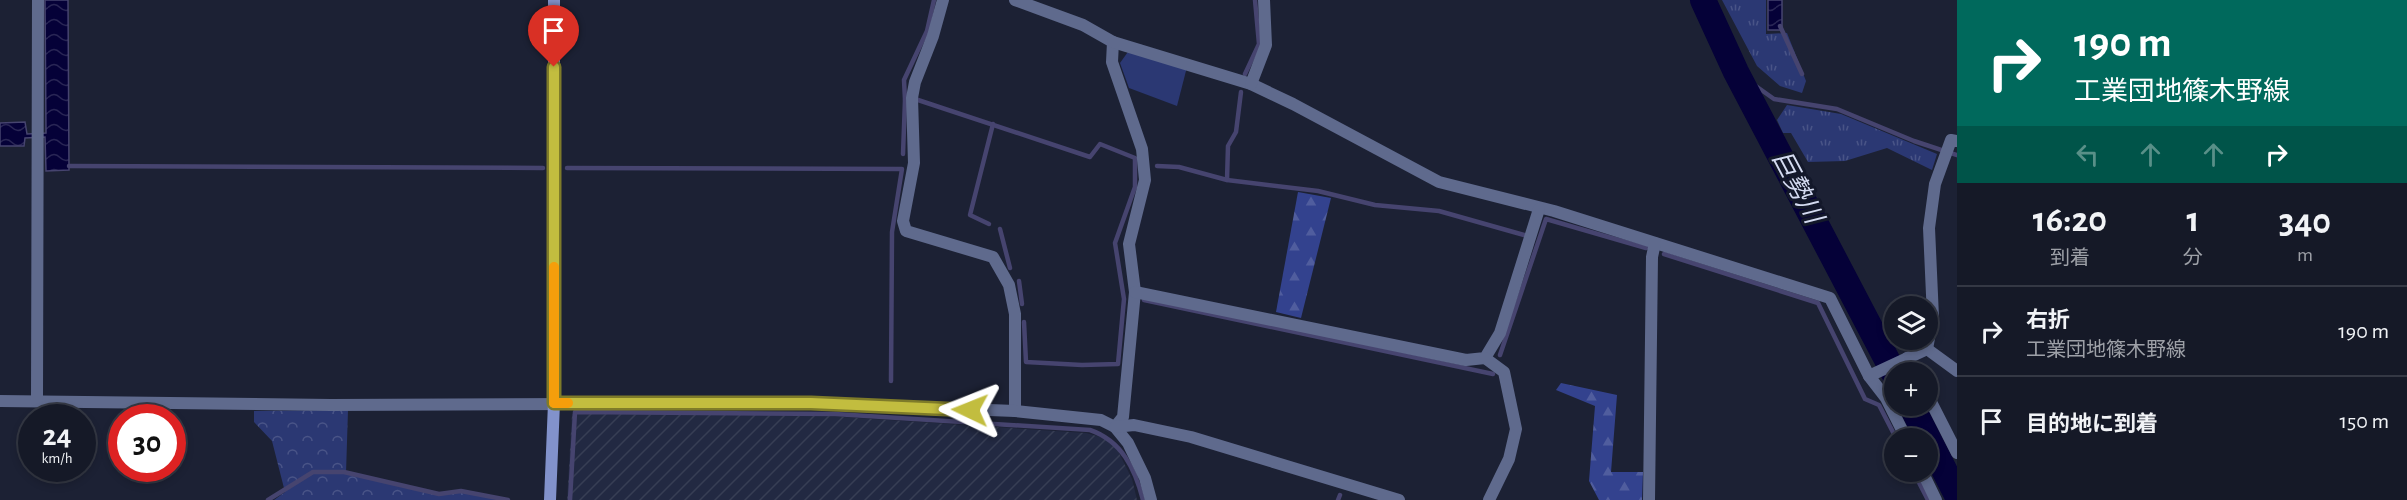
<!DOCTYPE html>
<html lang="ja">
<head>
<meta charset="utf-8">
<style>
	:root { --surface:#151927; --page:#1e222f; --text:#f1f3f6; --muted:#9da0a7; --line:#343844 }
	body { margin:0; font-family:"Alegreya Sans","Noto Sans JP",sans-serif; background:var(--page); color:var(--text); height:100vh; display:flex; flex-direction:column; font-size:22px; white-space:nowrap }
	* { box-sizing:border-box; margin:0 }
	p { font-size:20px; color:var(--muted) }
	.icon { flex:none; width:33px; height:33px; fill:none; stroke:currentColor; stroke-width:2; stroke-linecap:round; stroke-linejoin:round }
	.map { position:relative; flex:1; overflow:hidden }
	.side { display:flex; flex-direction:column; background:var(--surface); width:450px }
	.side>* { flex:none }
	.guide { background:#00695c; color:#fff; overflow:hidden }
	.fabs { position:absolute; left:1884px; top:296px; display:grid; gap:12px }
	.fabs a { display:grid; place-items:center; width:54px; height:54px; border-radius:50%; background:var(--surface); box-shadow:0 3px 9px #0003,0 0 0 2px var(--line); font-size:30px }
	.speed { position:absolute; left:18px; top:404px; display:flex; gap:12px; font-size:30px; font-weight:700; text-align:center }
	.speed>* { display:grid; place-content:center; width:78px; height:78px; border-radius:50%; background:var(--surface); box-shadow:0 3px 9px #0003,0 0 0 2px var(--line); line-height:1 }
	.speed small { font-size:15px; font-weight:400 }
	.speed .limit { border:9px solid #d22; background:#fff; color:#111 }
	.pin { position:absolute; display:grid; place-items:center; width:51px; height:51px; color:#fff; margin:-62px -26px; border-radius:50% 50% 50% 0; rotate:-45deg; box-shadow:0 0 6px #0007 }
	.pin .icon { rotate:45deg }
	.me { position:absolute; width:66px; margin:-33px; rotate:272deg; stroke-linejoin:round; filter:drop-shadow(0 0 4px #0008) }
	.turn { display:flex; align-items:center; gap:21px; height:126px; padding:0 18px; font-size:27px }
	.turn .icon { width:78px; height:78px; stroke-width:2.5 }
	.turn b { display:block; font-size:42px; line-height:51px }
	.lanes { display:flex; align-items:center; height:57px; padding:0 18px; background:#0003; justify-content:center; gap:30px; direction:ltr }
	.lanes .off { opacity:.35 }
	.eta { display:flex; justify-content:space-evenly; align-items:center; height:102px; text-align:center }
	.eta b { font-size:36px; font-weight:700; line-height:42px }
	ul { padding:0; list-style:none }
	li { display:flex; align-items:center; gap:18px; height:90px; padding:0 18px; border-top:2px solid var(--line) }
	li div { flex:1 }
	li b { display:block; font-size:22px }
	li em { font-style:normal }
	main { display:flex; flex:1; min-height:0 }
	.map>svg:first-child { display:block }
	.industrial { fill:url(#industrial-furrows) }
	.grass { fill:url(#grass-tufts) }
	.forest { fill:url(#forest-firs) }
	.park { fill:url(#park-crowns) }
	.garden { fill:#2b3873 }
	.water { fill:url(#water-waves); stroke:#46446f; stroke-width:1.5 }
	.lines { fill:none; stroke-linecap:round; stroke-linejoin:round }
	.stream { stroke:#46446f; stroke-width:4.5 }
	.river { stroke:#050138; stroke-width:26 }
	.street { stroke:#5f6a8d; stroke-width:12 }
	.secondary { stroke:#8292cb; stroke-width:12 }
	.route-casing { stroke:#7e7b29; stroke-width:15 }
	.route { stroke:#c2bd3f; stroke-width:10 }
	.slow { stroke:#f59e0b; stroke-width:10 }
	.labels { text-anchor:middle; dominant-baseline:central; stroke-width:6; stroke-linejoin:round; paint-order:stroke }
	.water-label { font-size:26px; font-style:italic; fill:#d4dbf1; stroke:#13182a }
</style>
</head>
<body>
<main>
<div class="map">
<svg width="1957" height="500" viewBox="0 0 1957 500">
	<defs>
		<pattern id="industrial-furrows" width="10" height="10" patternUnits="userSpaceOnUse" patternTransform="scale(1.5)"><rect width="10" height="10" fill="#222942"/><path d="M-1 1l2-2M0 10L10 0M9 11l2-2" fill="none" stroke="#373e54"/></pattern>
		<pattern id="grass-tufts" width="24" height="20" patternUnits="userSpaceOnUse" patternTransform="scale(1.5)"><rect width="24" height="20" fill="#2b3873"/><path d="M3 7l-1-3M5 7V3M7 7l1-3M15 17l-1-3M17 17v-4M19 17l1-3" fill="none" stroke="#495487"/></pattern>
		<pattern id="forest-firs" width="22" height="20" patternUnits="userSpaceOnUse" patternTransform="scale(1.5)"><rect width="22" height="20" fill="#33428e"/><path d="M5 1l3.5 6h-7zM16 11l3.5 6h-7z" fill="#505d9e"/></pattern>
		<pattern id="park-crowns" width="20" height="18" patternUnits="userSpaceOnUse" patternTransform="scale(1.5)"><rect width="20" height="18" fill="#2b3873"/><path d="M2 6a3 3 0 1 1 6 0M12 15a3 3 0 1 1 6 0" fill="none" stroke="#495487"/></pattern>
		<pattern id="water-waves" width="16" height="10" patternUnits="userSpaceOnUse" patternTransform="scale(1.5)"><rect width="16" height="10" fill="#050138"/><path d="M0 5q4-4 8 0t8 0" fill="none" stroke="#292655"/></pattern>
	</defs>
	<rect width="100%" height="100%" fill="#1c2134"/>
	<polygon class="industrial" points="572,414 812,415 1086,433 1104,438 1117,449 1132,479 1137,500 567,500"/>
	<g class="grass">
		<polygon points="1722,0 1766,0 1766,34 1787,33 1806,81 1802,93 1780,86 1757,66"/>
		<polygon points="1787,105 1841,114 1937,154 1932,170 1887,148 1845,161 1808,162 1791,133 1783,133 1777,120"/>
	</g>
	<g class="forest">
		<polygon points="1298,192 1331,198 1301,318 1276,312"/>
		<polygon points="1561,383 1617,395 1611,472 1643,472 1642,500 1599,500 1589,481 1595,406 1556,390"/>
	</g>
	<polygon class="park" points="348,410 346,473 439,495 460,492 503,500 274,500 285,492 272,441 254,422 254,411"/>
	<polygon class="garden" points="1130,49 1187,67 1177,106 1129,88 1120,63"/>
	<g class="water">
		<polygon points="45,0 68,0 69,170 46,171 45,137 25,138 24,146 0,146 0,123 25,122 27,134 46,133"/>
		<rect x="1768" y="0" width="14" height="30"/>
	</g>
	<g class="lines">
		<g class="stream">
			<polyline points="1780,26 1802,74"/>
			<polyline points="1736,72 1774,99 1837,109 1914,141 1957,155"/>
			<polyline points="1245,74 1259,44 1255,0"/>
			<polyline points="905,100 904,80 927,31 934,0"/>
			<polyline points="903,154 905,100 912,98 1090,157 1100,144 1135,158 1135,187 1115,243 1124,299 1118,364 1082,365 1026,362 1024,322"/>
			<polyline points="69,166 543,168"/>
			<polyline points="1157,166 1179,167 1227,180 1318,191 1375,205 1439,211 1524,235"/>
			<polyline points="567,168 902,169 892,232 891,381"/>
			<polyline points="1227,180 1228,146 1236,132 1241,92"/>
			<polyline points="989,224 970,215 993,124"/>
			<polyline points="1000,229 1010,268"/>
			<polyline points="1664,254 1818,303 1865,399 1879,405 1896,438"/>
			<polyline points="1019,281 1022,304"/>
			<polyline points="1144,300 1493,374"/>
			<polyline points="1500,355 1546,219 1646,248"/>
			<polyline points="1913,471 1928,500"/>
			<polyline points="268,500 313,472 344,472 439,494 461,491 508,500"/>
			<path d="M570,500L575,412L835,414L1090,430C1122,441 1135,469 1143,500"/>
			<polyline points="1338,500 1340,495"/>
		</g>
		<g class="river">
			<polyline points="1703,0 1736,72 1894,373"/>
			<polyline points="1911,405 1957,495"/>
		</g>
		<g class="street">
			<polyline points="943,0 933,36 915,82 912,98 914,163 903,221 906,231 993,257 1009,285 1015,314 1015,411"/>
			<polyline points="1015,0 1083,25 1113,42 1112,62 1142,149 1145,180 1129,244 1135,292 1123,417 1115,427"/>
			<polyline points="1113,42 1251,84 1293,104 1439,182 1554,211 1830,298 1869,376 1886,398 1906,438"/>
			<polyline points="1251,84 1266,45 1264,0"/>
			<polyline points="1135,292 1466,360 1485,358 1500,333 1539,209"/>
			<polyline points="1927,349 1933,317 1929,228 1935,184 1951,140 1957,141"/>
			<polyline points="1927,349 1957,371"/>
			<polyline points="1485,358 1504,372 1516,429 1509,459 1489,500"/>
			<polyline points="1907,358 1915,372"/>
			<polyline points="1869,376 1927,349"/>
			<polyline points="1928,396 1957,453"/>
			<polyline points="0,401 331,405 811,403 1015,411 1101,420 1115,427 1128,443 1145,478 1151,500"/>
			<polyline points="37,401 38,0"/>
			<polyline points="1115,427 1134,425 1191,437 1399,500"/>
			<polyline points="1922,471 1936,500"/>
			<polyline points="1649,500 1652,257 1655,243"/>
		</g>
		<polyline class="secondary" points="550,500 554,403 554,0"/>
	</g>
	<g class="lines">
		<defs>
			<polyline id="route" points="554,67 554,403 811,403 970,410"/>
		</defs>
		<use href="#route" class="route-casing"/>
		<use href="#route" class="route"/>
		<polyline class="slow" points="554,267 554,403 568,403"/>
	</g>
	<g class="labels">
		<g class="water-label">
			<text transform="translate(1797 187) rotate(62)">巨勢川</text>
		</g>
	</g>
</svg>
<div class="fabs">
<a><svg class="icon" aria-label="layers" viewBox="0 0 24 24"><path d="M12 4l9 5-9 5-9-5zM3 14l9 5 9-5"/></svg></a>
<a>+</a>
<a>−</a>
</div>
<div class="speed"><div>24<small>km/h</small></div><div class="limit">30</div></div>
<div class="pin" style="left:554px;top:67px;background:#d93025"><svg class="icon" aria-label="arrive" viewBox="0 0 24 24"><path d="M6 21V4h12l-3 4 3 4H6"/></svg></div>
<svg class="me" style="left:970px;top:410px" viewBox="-20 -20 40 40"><path d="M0-17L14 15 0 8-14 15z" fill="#c2bd3f" stroke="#fff" stroke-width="4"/></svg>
</div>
<section class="side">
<div class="guide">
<div class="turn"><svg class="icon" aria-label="right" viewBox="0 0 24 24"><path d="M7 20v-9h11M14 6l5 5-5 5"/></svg><div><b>190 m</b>工業団地篠木野線</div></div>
<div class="lanes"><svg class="icon off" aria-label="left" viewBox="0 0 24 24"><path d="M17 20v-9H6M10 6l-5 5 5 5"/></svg><svg class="icon off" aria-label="ahead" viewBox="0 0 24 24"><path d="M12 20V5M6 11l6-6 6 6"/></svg><svg class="icon off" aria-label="ahead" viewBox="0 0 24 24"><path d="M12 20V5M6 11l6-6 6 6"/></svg><svg class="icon" aria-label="right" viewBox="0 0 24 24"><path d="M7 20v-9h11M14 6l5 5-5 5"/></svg></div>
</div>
<div class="eta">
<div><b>16:20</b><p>到着</p></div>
<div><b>1</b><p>分</p></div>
<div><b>340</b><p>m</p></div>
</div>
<ul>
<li><svg class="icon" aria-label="right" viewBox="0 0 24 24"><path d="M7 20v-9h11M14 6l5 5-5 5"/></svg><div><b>右折</b><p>工業団地篠木野線</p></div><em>190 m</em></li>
<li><svg class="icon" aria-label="arrive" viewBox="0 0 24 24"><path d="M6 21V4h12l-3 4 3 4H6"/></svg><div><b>目的地に到着</b></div><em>150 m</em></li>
</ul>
</section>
</main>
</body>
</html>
